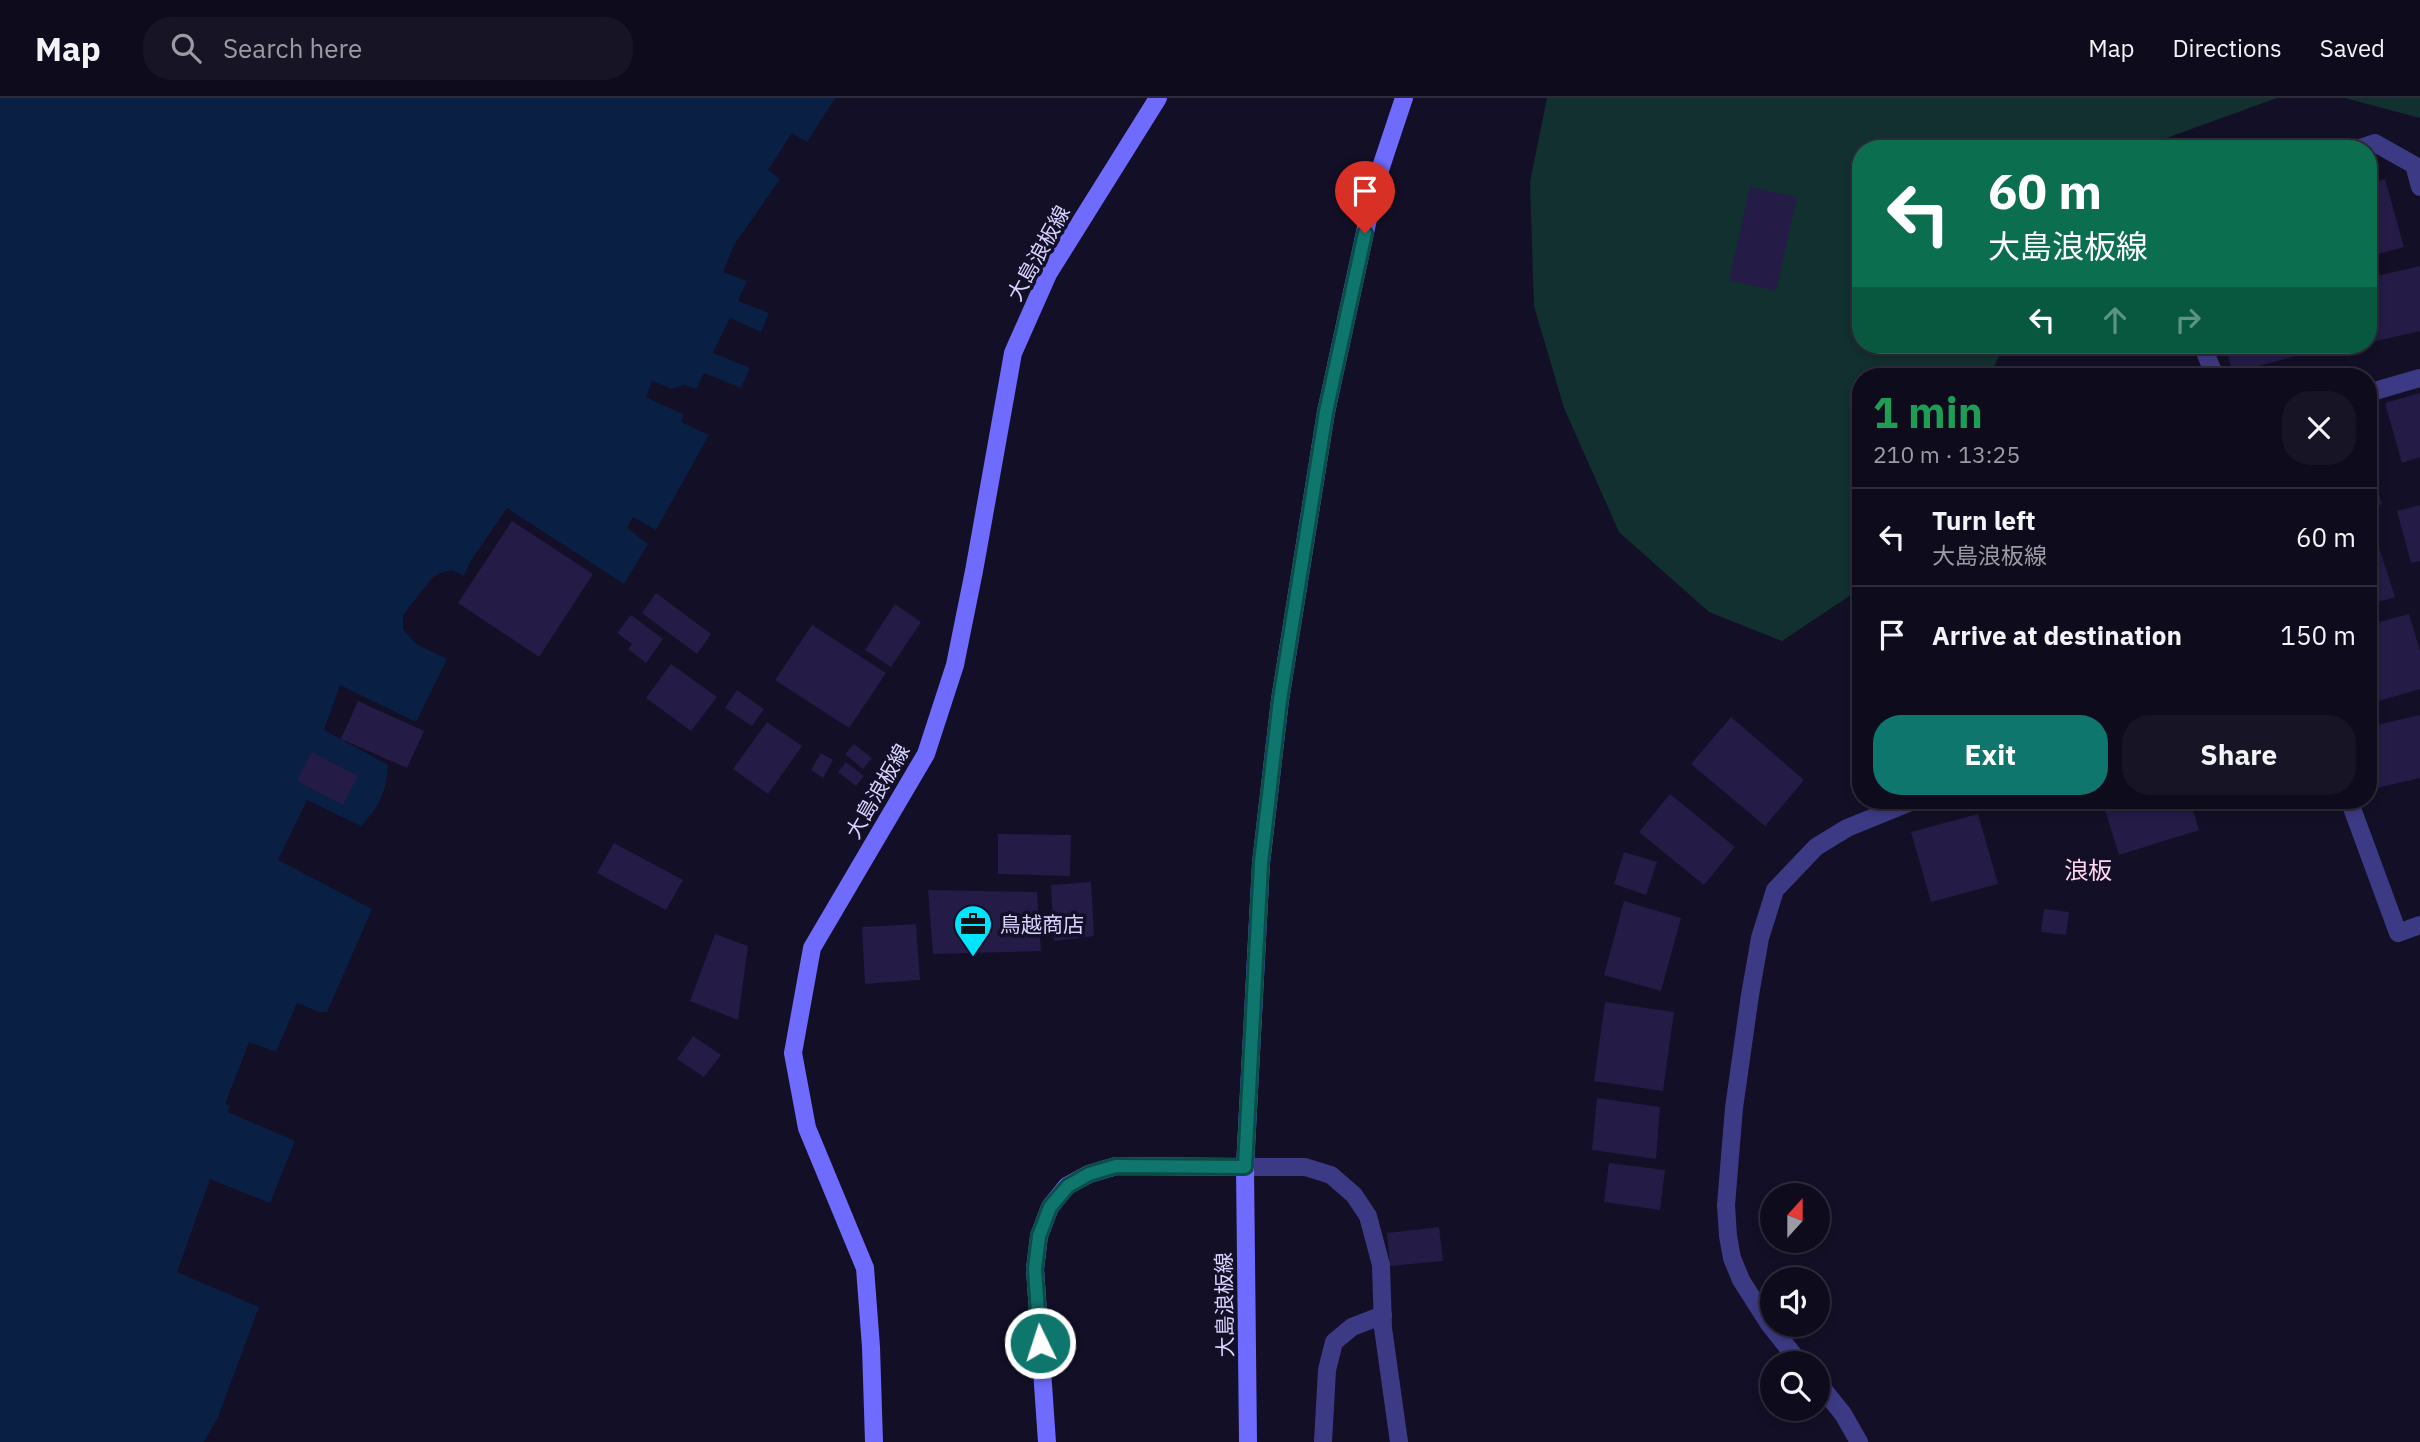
<!DOCTYPE html>
<html lang="en">
<head>
<meta charset="utf-8">
<style>
	:root { --surface:#0e0b1c; --page:#171425; --text:#f1f3f6; --muted:#9b9ba3; --line:#2e2b3b; --accent:#0f766e }
	body { margin:0; font-family:"IBM Plex Sans","Noto Sans JP",sans-serif; background:var(--page); color:var(--text); height:100vh; display:flex; flex-direction:column; font-size:26px; white-space:nowrap }
	* { box-sizing:border-box; margin:0 }
	p { font-size:23px; color:var(--muted) }
	.icon { flex:none; width:38px; height:38px; fill:none; stroke:currentColor; stroke-width:2; stroke-linecap:round; stroke-linejoin:round }
	.map { position:relative; flex:1; overflow:hidden }
	.drawer { position:absolute; left:1852px; top:270px; width:525px; height:441px; display:flex; flex-direction:column; background:var(--surface); border-radius:28px; box-shadow:0 4px 10px #0003,0 0 0 2px var(--line) }
	.drawer>* { flex:none }
	.guide { position:absolute; left:1852px; top:42px; width:525px; height:214px; border-radius:28px; box-shadow:0 4px 10px #0003,0 0 0 2px var(--line); background:#0b6e4f; color:#fff; overflow:hidden }
	.needle { width:46px; rotate:21deg }
	.fabs { position:absolute; left:1760px; top:1085px; display:grid; gap:14px }
	.fabs a { display:grid; place-items:center; width:70px; height:70px; border-radius:50%; background:var(--surface); box-shadow:0 4px 10px #0003,0 0 0 2px var(--line); font-size:35px }
	.pin { position:absolute; display:grid; place-items:center; width:60px; height:60px; color:#fff; margin:-72px -30px; border-radius:50% 50% 50% 0; rotate:-45deg; box-shadow:0 0 7px #0007 }
	.pin .icon { rotate:45deg }
	.me { position:absolute; width:77px; margin:-38px; rotate:356deg; stroke-linejoin:round; filter:drop-shadow(0 0 5px #0008) }
	.turn { display:flex; align-items:center; gap:24px; height:147px; padding:0 21px; font-size:32px }
	.turn .icon { width:91px; height:91px; stroke-width:2.5 }
	.turn b { display:block; font-size:49px; line-height:60px }
	.lanes { display:flex; align-items:center; height:66px; padding:0 21px; background:#0003; justify-content:center; gap:35px; direction:ltr }
	.lanes .off { opacity:.35 }
	.round { display:grid; place-items:center; flex:none; width:74px; height:74px; border-radius:28px; background:var(--page) }
	.headline { display:flex; align-items:center; justify-content:space-between; height:119px; padding:0 21px }
	h1 { font-size:42px; font-weight:800; line-height:52px; color:#1e9e55 }
	.button { display:flex; gap:14px; margin-top:auto; padding:14px 21px }
	.button a { flex:1; height:80px; border-radius:28px; background:var(--accent); color:#fff; font-size:28px; font-weight:800; line-height:80px; text-align:center }
	.button a+a { background:var(--page); color:var(--text) }
	ul { padding:0; list-style:none }
	li { display:flex; align-items:center; gap:21px; height:98px; padding:0 21px; border-top:2px solid var(--line) }
	li div { flex:1 }
	li b { display:block; font-size:26px }
	li em { font-style:normal }
	header { display:flex; align-items:center; gap:42px; box-sizing:border-box; height:98px; padding:0 35px; background:var(--surface); border-bottom:2px solid var(--line) }
	header strong { font-size:33px }
	nav { display:flex; gap:38px; margin-inline-start:auto; font-size:24px }
	.search { width:490px; height:63px; background:var(--page); display:flex; align-items:center; gap:18px; box-sizing:border-box; padding:0 24px; border-radius:28px; color:var(--muted); font-size:26px }
	.map>svg:first-child { display:block }
	.green { fill:#12302f }
	.water { fill:#0a1f44 }
	.building { fill:#241b47 }
	.lines { fill:none; stroke-linecap:round; stroke-linejoin:round }
	.minor { stroke:#3d3a85; stroke-width:18 }
	.secondary { stroke:#6f6bff; stroke-width:18 }
	.route-casing { stroke:#0a4d48; stroke-width:18 }
	.route { stroke:#0f766e; stroke-width:12 }
	.labels { text-anchor:middle; dominant-baseline:central; stroke-width:7; stroke-linejoin:round; paint-order:stroke }
	.street-label { font-size:21px; fill:#d9d4ff; stroke:#130f26 }
	.poi-label { font-size:21px; fill:#d9d4ff; stroke:#130f26; text-anchor:start }
	.quarter-label { font-size:24px; fill:#ffd6f0; stroke:#130f26 }
</style>
</head>
<body>
<header>
<strong>Map</strong>
<div class="search"><svg class="icon" aria-label="search" viewBox="0 0 24 24"><circle cx="10" cy="10" r="6"/><path d="M15 15l6 6"/></svg>Search here</div>
<nav><a>Map</a><a>Directions</a><a>Saved</a></nav>
</header>
<div class="map">
<svg width="2420" height="1344" viewBox="0 0 2420 1344">
	<rect width="100%" height="100%" fill="#130f26"/>
	<g class="green">
		<polygon points="1547,0 2277,0 2136,51 1860,51 1860,247 2004,247 1990,278 1860,278 1860,491 1782,543 1709,514 1619,434 1564,310 1534,208 1530,84"/>
		<polygon points="2345,0 2420,0 2420,20"/>
	</g>
	<path class="water" d="M0,0H835L807,44L792,35L768,72L780,81L734,147L723,174L747,183L738,203L769,215L761,234L730,220L713,255L750,270L741,290L704,275L696,291L684,287L672,291L652,283L646,299L684,317L681,324L709,337L656,432L633,419L627,430L648,446L624,486L507,410L470,464L464,478L452,472L440,475L432,480L403,517V531L416,546L447,561L416,624L340,587L324,632L388,667C387,692 379,710 361,728L307,702L278,762L372,811L327,914H319L297,905L276,954L249,944L225,1006L230,1008L228,1014L295,1043L270,1105L210,1081L177,1174L259,1209L218,1319L204,1344H0Z"/>
	<g class="building">
		<polygon points="2385,81 2404,149 2368,159 2368,85"/>
		<polygon points="1750,89 1797,99 1776,193 1729,182"/>
		<polygon points="2420,168 2420,233 2368,245 2368,180"/>
		<polygon points="2225,247 2323,247 2324,250 2233,275"/>
		<polygon points="2420,295 2420,359 2402,365 2385,305"/>
		<polygon points="2368,362 2382,406 2368,411"/>
		<polygon points="2420,407 2420,463 2411,465 2397,413"/>
		<polygon points="512,423 593,476 539,559 458,505"/>
		<polygon points="2372,427 2395,499 2368,507 2368,428"/>
		<polygon points="656,495 711,536 697,556 642,515"/>
		<polygon points="895,506 921,524 891,569 865,552"/>
		<polygon points="2409,516 2420,553 2420,591 2372,605 2368,590 2368,527"/>
		<polygon points="631,517 663,541 646,565 628,551 632,546 617,535"/>
		<polygon points="812,527 886,575 849,630 775,582"/>
		<polygon points="671,566 717,599 691,633 646,600"/>
		<polygon points="737,592 764,611 752,628 725,610"/>
		<polygon points="358,603 424,633 407,670 341,641"/>
		<polygon points="2420,617 2420,680 2368,692 2368,629"/>
		<polygon points="1731,619 1804,682 1765,728 1691,666"/>
		<polygon points="767,624 802,648 768,696 733,671"/>
		<polygon points="854,646 872,660 863,671 845,656"/>
		<polygon points="312,654 358,678 343,707 297,683"/>
		<polygon points="821,655 833,662 823,680 811,672"/>
		<polygon points="846,664 864,678 856,688 838,674"/>
		<polygon points="1670,696 1735,749 1704,787 1639,734"/>
		<polygon points="2102,702 2190,702 2199,732 2119,757"/>
		<polygon points="2221,702 2254,702 2254,703 2223,710"/>
		<polygon points="1978,716 1998,786 1931,804 1911,734"/>
		<polygon points="998,736 1071,737 1070,778 998,776"/>
		<polygon points="614,745 683,782 666,812 597,775"/>
		<polygon points="1624,754 1657,764 1646,797 1614,786"/>
		<polygon points="1091,784 1094,838 1054,843 1051,787"/>
		<polygon points="928,792 1037,794 1041,853 933,856"/>
		<polygon points="1624,803 1681,820 1661,893 1604,877"/>
		<polygon points="2044,811 2069,814 2066,837 2041,834"/>
		<polygon points="916,826 920,882 865,886 862,829"/>
		<polygon points="715,836 748,848 738,922 690,903"/>
		<polygon points="1605,904 1674,914 1663,993 1594,983"/>
		<polygon points="693,938 721,957 704,979 677,961"/>
		<polygon points="1597,1000 1660,1009 1656,1061 1592,1052"/>
		<polygon points="1609,1065 1665,1072 1660,1112 1604,1104"/>
		<polygon points="1439,1129 1443,1163 1390,1168 1387,1135"/>
	</g>
	<g class="lines">
		<g class="minor">
			<polyline points="2357,51 2375,45 2414,67 2420,89"/>
			<polyline points="2202,247 2215,278"/>
			<polyline points="2368,295 2420,280"/>
			<polyline points="2349,702 2398,835 2420,827"/>
			<polyline points="1245,1069 1305,1069 1331,1077 1354,1097 1368,1118 1381,1167 1383,1230 1399,1344"/>
			<polyline points="1800,1265 1769,1226 1741,1182 1732,1160 1728,1138 1726,1107 1734,1010 1750,897 1760,840 1775,792 1816,749 1847,730 1916,702"/>
			<polyline points="1818,1285 1843,1316 1859,1344"/>
			<polyline points="1323,1344 1327,1272 1334,1244 1352,1229 1383,1217"/>
		</g>
		<g class="secondary">
			<polyline points="874,1344 871,1249 865,1170 807,1030 793,955 812,850 926,656 955,567 974,473 1013,255 1048,176 1158,0"/>
			<polyline points="1047,1344 1035,1171 1039,1138 1050,1109 1067,1088 1089,1076 1116,1068 1245,1069"/>
			<polyline points="1248,1344 1245,1069 1261,765 1280,602 1326,314 1376,84 1404,0"/>
		</g>
	</g>
	<g class="lines">
		<defs>
			<polyline id="route" points="1040,1245 1035,1171 1039,1138 1050,1109 1068,1088 1089,1076 1116,1068 1245,1069 1261,765 1280,602 1326,314 1365,135"/>
		</defs>
		<use href="#route" class="route-casing"/>
		<use href="#route" class="route"/>
	</g>
	<defs>
		<symbol id="office-pin" viewBox="-11 -11 22 30"><path d="M0 17L-7.5 6A9.5 9.5 0 1 1 7.5 6Z" fill="#00e5ff" stroke="#130f26"/><path d="M-6-3h4V-5.5h4V-3h4V5H-6ZM-1-4.5V-3h2v-1.5ZM-6 0V1H6V0Z" fill="#111"/></symbol>
	</defs>
	<g fill-rule="evenodd">
		<use href="#office-pin" x="951" y="804" width="44" height="60"/>
	</g>
	<g class="labels">
		<g class="street-label">
			<text transform="translate(1038 155) rotate(-61)">大島浪板線</text>
			<text transform="translate(877 693) rotate(-60)">大島浪板線</text>
			<text transform="translate(1224 1207) rotate(-91)">大島浪板線</text>
		</g>
		<g class="poi-label">
			<text x="1000" y="826">鳥越商店</text>
		</g>
		<g class="quarter-label">
			<text x="2088" y="772">浪板</text>
		</g>
	</g>
</svg>
<div class="fabs">
<a><svg class="needle" viewBox="-14 -14 28 28"><path d="M0-13l5 13h-10z" fill="#e53935"/><path d="M0 13l5-13h-10z" fill="#9b9ba3"/></svg></a>
<a><svg class="icon" aria-label="sound" viewBox="0 0 24 24"><path d="M4 9h4l5-4v14l-5-4H4zM17 9q2 3 0 6"/></svg></a>
<a><svg class="icon" aria-label="search" viewBox="0 0 24 24"><circle cx="10" cy="10" r="6"/><path d="M15 15l6 6"/></svg></a>
</div>
<div class="pin" style="left:1365px;top:135px;background:#d93025"><svg class="icon" aria-label="arrive" viewBox="0 0 24 24"><path d="M6 21V4h12l-3 4 3 4H6"/></svg></div>
<svg class="me" style="left:1040px;top:1245px" viewBox="-20 -20 40 40"><circle r="17" fill="#0f766e" stroke="#fff" stroke-width="3"/><path d="M0-11L8 9 0 5-8 9z" fill="#fff"/></svg>
<div class="guide">
<div class="turn"><svg class="icon" aria-label="left" viewBox="0 0 24 24"><path d="M17 20v-9H6M10 6l-5 5 5 5"/></svg><div><b>60 m</b>大島浪板線</div></div>
<div class="lanes"><svg class="icon" aria-label="left" viewBox="0 0 24 24"><path d="M17 20v-9H6M10 6l-5 5 5 5"/></svg><svg class="icon off" aria-label="ahead" viewBox="0 0 24 24"><path d="M12 20V5M6 11l6-6 6 6"/></svg><svg class="icon off" aria-label="right" viewBox="0 0 24 24"><path d="M7 20v-9h11M14 6l5 5-5 5"/></svg></div>
</div>
<section class="drawer">
<div class="headline"><div><h1>1 min</h1><p>210 m · 13:25</p></div><a class="round"><svg class="icon" aria-label="close" viewBox="0 0 24 24"><path d="M6 6l12 12M18 6L6 18"/></svg></a></div>
<ul>
<li><svg class="icon" aria-label="left" viewBox="0 0 24 24"><path d="M17 20v-9H6M10 6l-5 5 5 5"/></svg><div><b>Turn left</b><p>大島浪板線</p></div><em>60 m</em></li>
<li><svg class="icon" aria-label="arrive" viewBox="0 0 24 24"><path d="M6 21V4h12l-3 4 3 4H6"/></svg><div><b>Arrive at destination</b></div><em>150 m</em></li>
</ul>
<div class="button"><a>Exit</a><a>Share</a></div>
</section>
</div>
</body>
</html>
